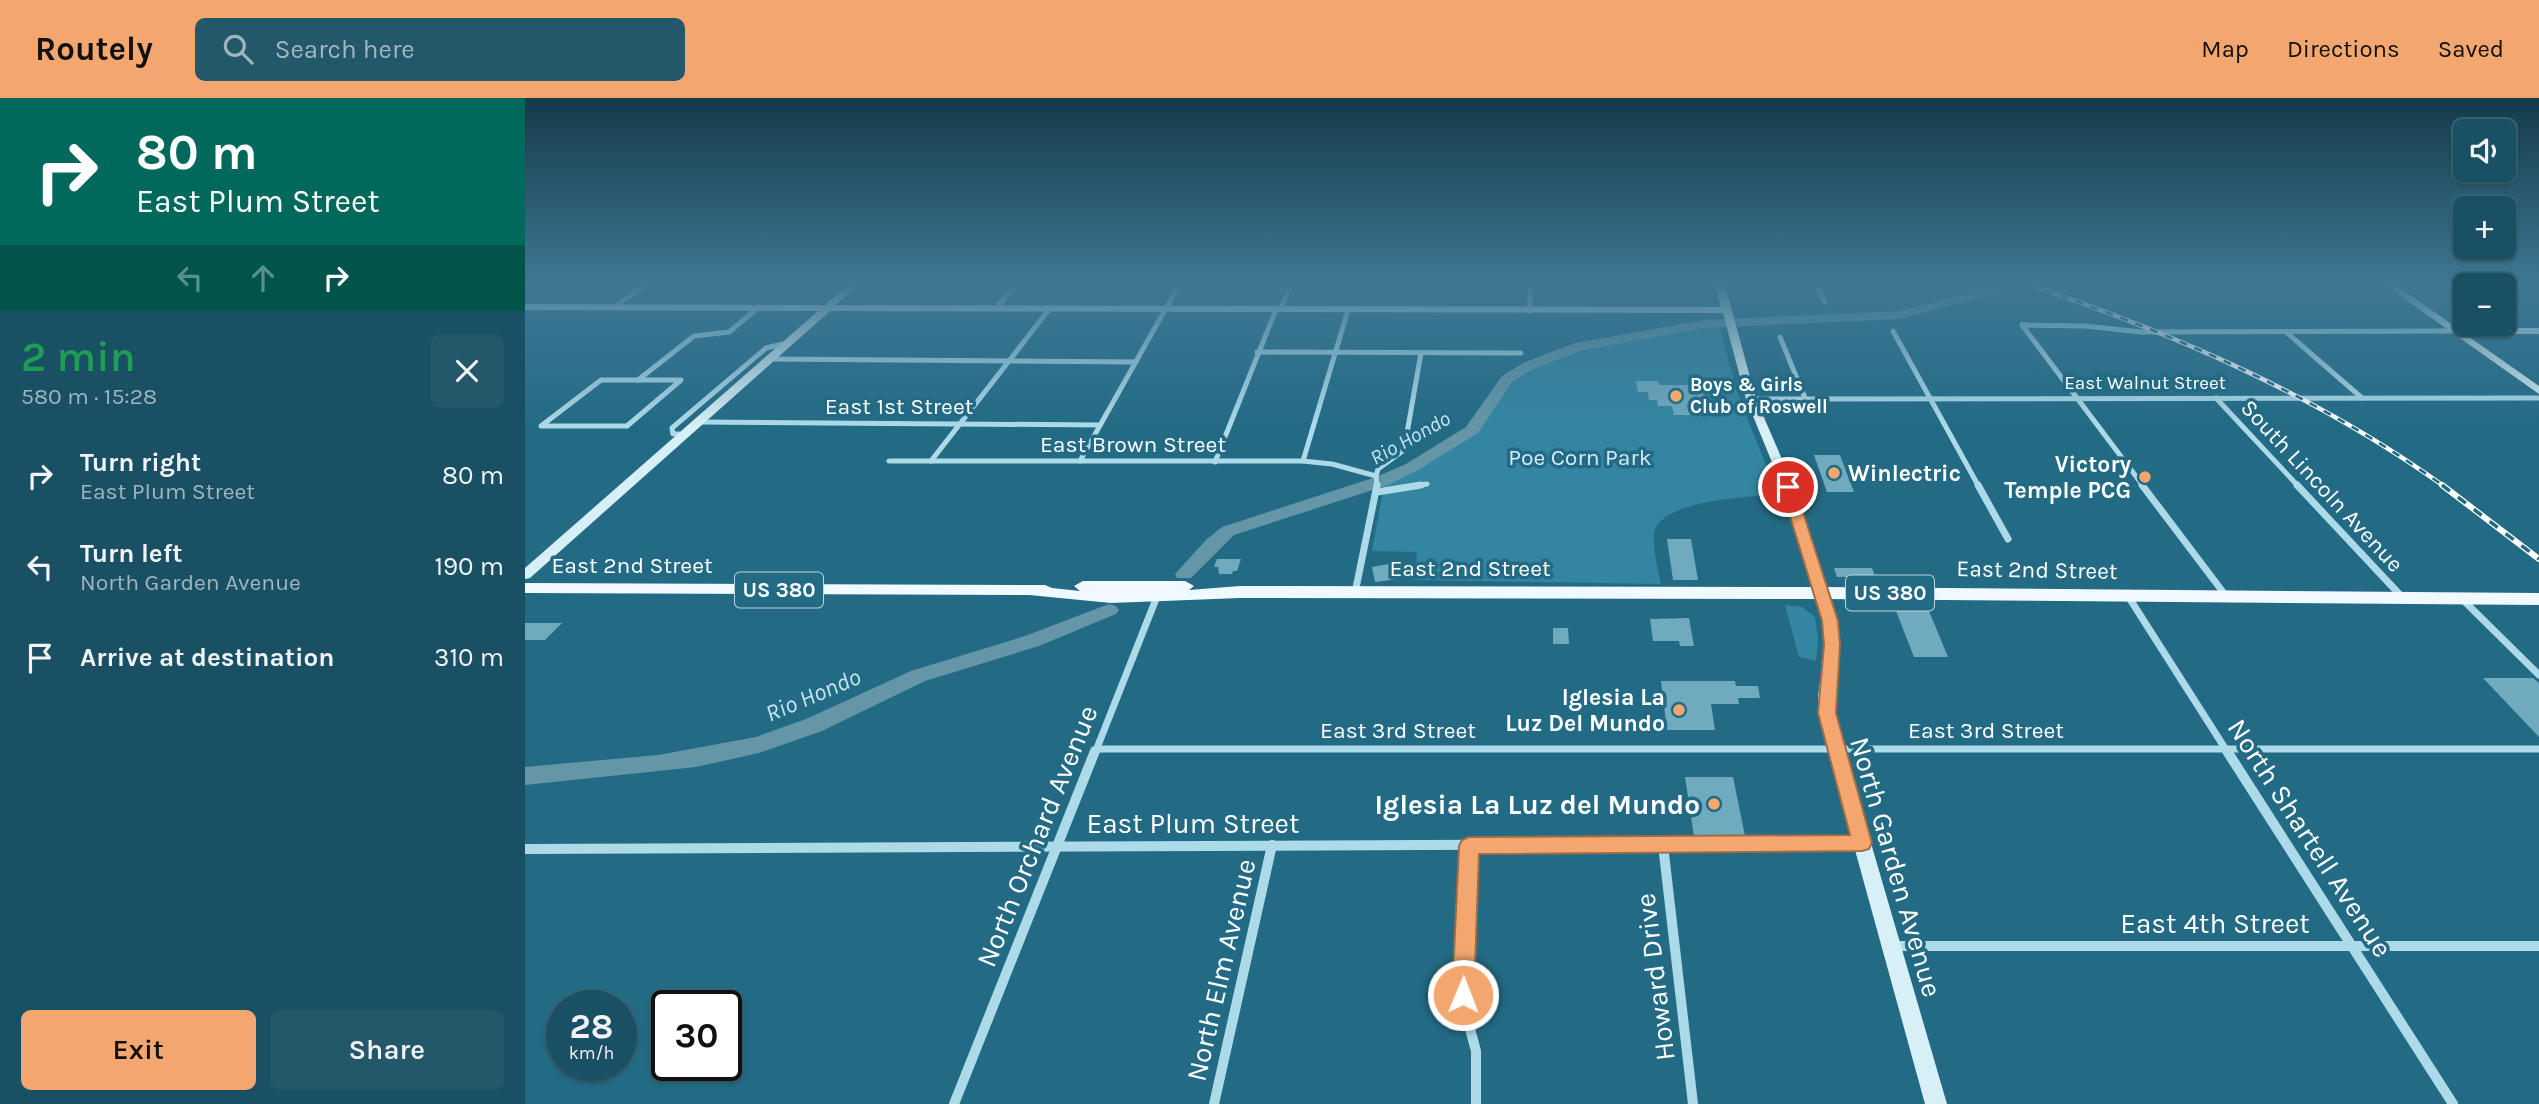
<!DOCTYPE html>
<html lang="en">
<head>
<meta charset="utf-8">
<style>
	:root { --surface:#1a5064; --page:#23576a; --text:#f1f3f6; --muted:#9fb5bf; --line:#386778; --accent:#f4a66f }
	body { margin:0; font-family:Karla,sans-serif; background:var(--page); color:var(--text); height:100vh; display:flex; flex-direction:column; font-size:26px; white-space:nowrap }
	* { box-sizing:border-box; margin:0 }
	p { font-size:23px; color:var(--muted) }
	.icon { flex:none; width:38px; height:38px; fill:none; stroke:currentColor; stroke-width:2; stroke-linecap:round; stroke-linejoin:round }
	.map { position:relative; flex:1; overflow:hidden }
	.sheet { display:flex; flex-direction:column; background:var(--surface); width:525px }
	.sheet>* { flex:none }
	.top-card { background:#00695c; color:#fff; overflow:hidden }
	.buttons { position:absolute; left:1928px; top:21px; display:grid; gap:14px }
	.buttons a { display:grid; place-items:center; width:63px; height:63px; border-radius:10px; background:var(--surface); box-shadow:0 2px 5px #0004,0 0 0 2px var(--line); font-size:35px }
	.speed { position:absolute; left:21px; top:892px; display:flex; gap:14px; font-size:35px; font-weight:700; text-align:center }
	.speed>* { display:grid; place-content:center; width:91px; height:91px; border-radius:50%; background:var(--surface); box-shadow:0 2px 5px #0004,0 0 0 2px var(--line); line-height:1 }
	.speed small { font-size:18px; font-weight:400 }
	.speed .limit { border:4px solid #111; border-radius:10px; background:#fff; color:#111 }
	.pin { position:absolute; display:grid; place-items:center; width:60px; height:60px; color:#fff; margin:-30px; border:4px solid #fff; border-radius:50%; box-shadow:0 2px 7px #0007 }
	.me { position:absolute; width:77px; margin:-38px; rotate:1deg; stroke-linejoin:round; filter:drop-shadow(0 0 5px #0008) }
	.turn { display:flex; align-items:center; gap:24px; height:147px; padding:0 21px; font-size:32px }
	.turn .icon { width:91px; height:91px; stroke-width:2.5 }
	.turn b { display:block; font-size:49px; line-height:60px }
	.lanes { display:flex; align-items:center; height:66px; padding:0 21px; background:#0003; justify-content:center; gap:35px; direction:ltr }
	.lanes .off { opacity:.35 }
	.round { display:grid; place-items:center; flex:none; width:74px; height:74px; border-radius:10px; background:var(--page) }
	.head { display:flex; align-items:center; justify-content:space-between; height:119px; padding:0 21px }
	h1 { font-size:42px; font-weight:600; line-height:52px; color:#1e9e55 }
	.button { display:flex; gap:14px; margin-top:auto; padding:14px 21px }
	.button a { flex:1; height:80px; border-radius:10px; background:var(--accent); color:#111; font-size:28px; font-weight:600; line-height:80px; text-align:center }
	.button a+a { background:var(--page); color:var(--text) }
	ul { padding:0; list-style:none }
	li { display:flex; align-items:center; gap:21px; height:91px; padding:0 21px }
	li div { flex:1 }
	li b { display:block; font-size:26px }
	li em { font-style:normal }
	header { display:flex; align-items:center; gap:42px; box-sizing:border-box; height:98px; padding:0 35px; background:var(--accent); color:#111 }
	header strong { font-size:33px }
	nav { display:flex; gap:38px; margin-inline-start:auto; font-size:24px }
	.search { width:490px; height:63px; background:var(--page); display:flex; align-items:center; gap:18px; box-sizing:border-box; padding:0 24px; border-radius:10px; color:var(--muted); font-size:26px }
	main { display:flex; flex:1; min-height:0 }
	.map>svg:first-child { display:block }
	.green { fill:#3485a1 }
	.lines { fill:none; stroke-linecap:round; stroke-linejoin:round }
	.river { fill:#6496a7; fill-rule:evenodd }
	.building { fill:#70aabe }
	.street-far2 { stroke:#addae9; stroke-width:5 }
	.street-far1 { stroke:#addae9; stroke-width:7 }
	.street { stroke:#addae9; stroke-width:10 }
	.secondary { fill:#d7eff7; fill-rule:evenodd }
	.primary { fill:#eff9fe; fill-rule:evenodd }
	.rail-far1-casing { stroke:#fff; stroke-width:4.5 }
	.rail-casing { stroke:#fff; stroke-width:6 }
	.rail-far1 { stroke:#236b85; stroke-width:2.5; stroke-dasharray:8; stroke-linecap:butt }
	.rail { stroke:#236b85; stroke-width:3.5; stroke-dasharray:10; stroke-linecap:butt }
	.route { fill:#f4a66f; stroke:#9f6c48; stroke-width:2 }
	.poi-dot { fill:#f4a66f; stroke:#236b85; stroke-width:2.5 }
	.labels { text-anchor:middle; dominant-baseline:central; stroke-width:7; stroke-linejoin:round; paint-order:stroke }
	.far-street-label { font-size:19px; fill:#fff; stroke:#236b85 }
	.far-poi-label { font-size:19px; font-weight:bold; fill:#fff; stroke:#236b85; text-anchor:start }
	.far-water-label { font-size:21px; font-style:italic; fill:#c3e6f2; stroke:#236b85 }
	.shield { fill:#236b85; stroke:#bdd3da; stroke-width:2 }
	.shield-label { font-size:21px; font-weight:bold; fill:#fff }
	.street-label { font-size:23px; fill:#fff; stroke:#236b85 }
	.park-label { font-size:23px; fill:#d1edf7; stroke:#236b85 }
	.poi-label { font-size:23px; font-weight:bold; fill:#fff; stroke:#236b85; text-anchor:end }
	.water-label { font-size:24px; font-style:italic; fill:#c3e6f2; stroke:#236b85 }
	.near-poi-label { font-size:28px; font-weight:bold; fill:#fff; stroke:#236b85; text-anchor:end }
	.near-street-label { font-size:28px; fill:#fff; stroke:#236b85 }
</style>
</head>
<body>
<header>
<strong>Routely</strong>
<div class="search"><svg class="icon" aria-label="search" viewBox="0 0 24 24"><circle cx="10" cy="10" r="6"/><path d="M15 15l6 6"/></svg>Search here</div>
<nav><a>Map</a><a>Directions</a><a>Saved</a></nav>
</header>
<main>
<section class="sheet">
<div class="top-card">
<div class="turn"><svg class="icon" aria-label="right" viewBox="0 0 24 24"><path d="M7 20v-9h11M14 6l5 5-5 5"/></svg><div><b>80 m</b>East Plum Street</div></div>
<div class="lanes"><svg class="icon off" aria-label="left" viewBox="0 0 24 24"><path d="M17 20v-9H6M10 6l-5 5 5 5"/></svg><svg class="icon off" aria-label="ahead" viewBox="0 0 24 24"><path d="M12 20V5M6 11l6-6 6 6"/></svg><svg class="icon" aria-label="right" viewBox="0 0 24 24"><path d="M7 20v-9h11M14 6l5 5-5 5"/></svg></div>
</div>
<div class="head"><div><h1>2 min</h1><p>580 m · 15:28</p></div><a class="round"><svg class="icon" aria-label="close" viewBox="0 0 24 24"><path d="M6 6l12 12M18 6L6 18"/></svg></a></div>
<ul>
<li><svg class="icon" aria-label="right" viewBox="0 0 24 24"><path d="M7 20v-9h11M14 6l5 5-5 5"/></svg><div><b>Turn right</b><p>East Plum Street</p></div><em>80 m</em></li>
<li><svg class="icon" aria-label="left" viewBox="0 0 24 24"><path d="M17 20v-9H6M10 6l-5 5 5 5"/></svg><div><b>Turn left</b><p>North Garden Avenue</p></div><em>190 m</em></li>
<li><svg class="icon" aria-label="arrive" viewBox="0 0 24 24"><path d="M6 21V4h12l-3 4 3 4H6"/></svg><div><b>Arrive at destination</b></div><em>310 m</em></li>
</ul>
<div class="button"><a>Exit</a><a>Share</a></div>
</section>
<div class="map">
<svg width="2014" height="1006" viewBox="0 0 2014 1006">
	<rect width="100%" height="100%" fill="#236b85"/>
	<g class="green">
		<path d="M1193,225L1213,297L1253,397C1228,398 1131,402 1129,437C1128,453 1133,471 1136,486L885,482L891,468L892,454L847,453L860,382C890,368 935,349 956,323C965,310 969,292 981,281C1019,247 1141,230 1193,225Z"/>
		<polygon points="1260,507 1277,509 1290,519 1293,540 1291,563 1274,559"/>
	</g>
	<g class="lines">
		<g class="river">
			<polygon points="1480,187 1502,187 1374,221 1179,230 1058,252 1008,271 987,284 953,335 893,372 863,387 709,437 666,480 652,480 650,476 682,441 697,429 851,379 881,366 941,329 977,278 998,265 1050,245 1179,222 1374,213"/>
			<polygon points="584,506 591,508 594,512 591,516 514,548 400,583 297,633 234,655 171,669 0,687 0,669 133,657 231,639 281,621 386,573 500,538"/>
		</g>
	</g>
	<g class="building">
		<polygon points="1111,283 1133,283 1134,287 1176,287 1183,317 1149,317 1147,308 1133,308 1132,302 1124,302 1123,294 1113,294"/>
		<polygon points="1289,357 1315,357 1329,394 1302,394"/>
		<polygon points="1142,441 1166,441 1173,482 1148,482"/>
		<polygon points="692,461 716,461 712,473 708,473 707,476 694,476 693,469 689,469"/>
		<polygon points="870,465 874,481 850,484 847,469"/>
		<polygon points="1309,470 1347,470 1350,478 1312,479"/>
		<polygon points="1371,513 1404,513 1423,559 1389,559"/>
		<polygon points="1164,520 1169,548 1155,548 1154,543 1128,543 1125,521"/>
		<polygon points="0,525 37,525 20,542 0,542"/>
		<polygon points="1028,530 1043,530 1044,546 1028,546"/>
		<polygon points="1958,580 2008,580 2014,585 2014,639"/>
		<polygon points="1136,583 1210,583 1211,588 1233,588 1235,600 1213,600 1214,606 1186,606 1190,632 1142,632"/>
		<polygon points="1160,679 1208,679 1220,738 1169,738"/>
	</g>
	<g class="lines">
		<g class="street-far2">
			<polyline points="1005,187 1005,213"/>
			<polyline points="1291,187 1300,204"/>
			<polyline points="89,209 121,187"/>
			<polyline points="472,209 491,187"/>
			<polyline points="1497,227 1560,228 1617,234 1931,233"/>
			<polyline points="1497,227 1619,389"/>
			<polyline points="1368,233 1454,389"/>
			<polyline points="1761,234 1837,300"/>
			<polyline points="1255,239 1280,300"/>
			<polyline points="732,254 996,255"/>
			<polyline points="245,261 611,264"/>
			<polygon points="76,282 156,282 102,328 16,328"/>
			<polyline points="113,282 169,238 204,234 234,209"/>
			<polyline points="1691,300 1774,389"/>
			<polyline points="1226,301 2014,300"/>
			<polyline points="174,324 575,327"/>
			<polyline points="160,336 148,336 147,330 241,250 262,245"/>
			<polyline points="364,363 778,363 807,366 851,378"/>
			<polyline points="406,363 526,209"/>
			<polyline points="555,363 654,187"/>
			<polyline points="778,363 823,212"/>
			<polyline points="690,364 750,214 756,210 766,187"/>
			<polyline points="851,378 853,371 879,352 896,255"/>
			<polyline points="851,378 852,389"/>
			<polyline points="885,389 902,386"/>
		</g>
		<g class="street-far1">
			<polyline points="1453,387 1483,441"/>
			<polyline points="1617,387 1701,498"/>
			<polyline points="1772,387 1877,499"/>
			<polyline points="852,394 896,387"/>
			<polyline points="830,495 852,387"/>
			<polyline points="1603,498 1703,655"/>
			<polyline points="1937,501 2014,577"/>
			<polyline points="572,651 2014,651"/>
			<polyline points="570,655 633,496"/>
		</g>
		<g class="street">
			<polyline points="1702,653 1928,1006"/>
			<polyline points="1138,747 1168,1006"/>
			<polyline points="944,748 938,905 951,953 951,1006"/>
			<polyline points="0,751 1336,745"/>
			<polyline points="1366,848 2014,848"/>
			<polyline points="429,1006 570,653"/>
			<polyline points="689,1006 747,747"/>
		</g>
		<g class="secondary">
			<polygon points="322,187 333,187 311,207 1196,209 1190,187 1200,187 1231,301 1272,396 1310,515 1314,542 1309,599 1311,625 1422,1006 1400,1006 1295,625 1293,599 1300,542 1296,515 1260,396 1221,301 1198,215 305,213 5,480 0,481 0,470 293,213 0,212 0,206 300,207"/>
			<polygon points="1860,187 1871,187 1932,230 2014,230 2014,236 1940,236 2014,288 2014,296"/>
		</g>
		<polygon class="primary" points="558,483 660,483 669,488 664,492 715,488 1298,489 2014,495 2014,507 1298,501 715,500 586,505 504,497 0,495 0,485 520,487 527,490 555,493 549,488"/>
		<defs>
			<path id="rail-far1" d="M1505,187C1652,237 1793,298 1920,389"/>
			<polyline id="rail" points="1917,387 2014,461"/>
		</defs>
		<use href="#rail-far1" class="rail-far1-casing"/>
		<use href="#rail" class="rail-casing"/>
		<use href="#rail-far1" class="rail-far1"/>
		<use href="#rail" class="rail"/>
	</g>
	<linearGradient id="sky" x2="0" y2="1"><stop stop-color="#133b49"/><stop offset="0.57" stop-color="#3f7794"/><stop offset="1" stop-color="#3f7794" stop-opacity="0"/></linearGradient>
	<rect width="2014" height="328" fill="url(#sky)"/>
	<polygon class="route" points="1263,385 1270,389 1313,523 1315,547 1311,615 1347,745 1344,751 1337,753 954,756 949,897 946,904 938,907 930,904 927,897 934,748 937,742 944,739 1325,737 1293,615 1299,547 1297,523 1256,389"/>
	<g class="poi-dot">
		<circle cx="1151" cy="298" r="7"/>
		<circle cx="1309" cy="375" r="7"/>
		<circle cx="1620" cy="379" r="7"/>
		<circle cx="1154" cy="612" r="7"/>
		<circle cx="1189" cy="706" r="7"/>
	</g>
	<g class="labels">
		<g class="far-street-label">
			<text x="1620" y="285">East Walnut Street</text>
		</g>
		<g class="far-poi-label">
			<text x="1165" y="287">Boys &amp; Girls<tspan x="1165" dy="22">Club of Roswell</tspan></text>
		</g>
		<g class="far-water-label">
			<text transform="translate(885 340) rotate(-29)">Rio Hondo</text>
		</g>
		<g class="shield">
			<rect x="210" y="474.5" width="88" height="35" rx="5"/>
			<rect x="1321" y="477.5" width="88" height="35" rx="5"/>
		</g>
		<g class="shield-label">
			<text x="254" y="492">US 380</text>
			<text x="1365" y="495">US 380</text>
		</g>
		<g class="street-label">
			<text x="374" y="308">East 1st Street</text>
			<text x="608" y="346">East Brown Street</text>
			<text transform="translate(1797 388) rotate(47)">South Lincoln Avenue</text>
			<text x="107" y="467">East 2nd Street</text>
			<text x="945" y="470">East 2nd Street</text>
			<text transform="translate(1512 472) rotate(1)">East 2nd Street</text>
			<text x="873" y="632">East 3rd Street</text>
			<text x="1461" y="632">East 3rd Street</text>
		</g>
		<g class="park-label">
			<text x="1055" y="359">Poe Corn Park</text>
		</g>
		<g class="poi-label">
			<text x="1606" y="366">Victory<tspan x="1606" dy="26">Temple PCG</tspan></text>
			<text x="1323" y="375" text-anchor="start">Winlectric</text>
			<text x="1140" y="599">Iglesia La<tspan x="1140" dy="26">Luz Del Mundo</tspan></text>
		</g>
		<g class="water-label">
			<text transform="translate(288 597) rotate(-23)">Rio Hondo</text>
		</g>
		<g class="near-poi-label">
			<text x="1175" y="706">Iglesia La Luz del Mundo</text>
		</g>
		<g class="near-street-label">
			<text x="668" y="725">East Plum Street</text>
			<text transform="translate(512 738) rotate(-68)">North Orchard Avenue</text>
			<text transform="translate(1785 740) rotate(57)">North Shartell Avenue</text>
			<text transform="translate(1371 769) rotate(74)">North Garden Avenue</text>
			<text x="1690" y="825">East 4th Street</text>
			<text transform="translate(696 872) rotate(-77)">North Elm Avenue</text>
			<text transform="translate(1130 879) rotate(-97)">Howard Drive</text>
		</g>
	</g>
</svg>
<div class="buttons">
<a><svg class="icon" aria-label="sound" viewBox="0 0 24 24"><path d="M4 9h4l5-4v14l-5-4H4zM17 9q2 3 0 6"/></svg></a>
<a>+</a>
<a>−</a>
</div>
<div class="speed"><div>28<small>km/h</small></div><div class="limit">30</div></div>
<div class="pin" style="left:1263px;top:389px;background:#d93025"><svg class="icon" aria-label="arrive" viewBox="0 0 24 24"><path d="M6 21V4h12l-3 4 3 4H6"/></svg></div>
<svg class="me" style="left:938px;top:897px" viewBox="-20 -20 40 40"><circle r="17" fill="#f4a66f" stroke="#fff" stroke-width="3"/><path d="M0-11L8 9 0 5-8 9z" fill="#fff"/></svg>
</div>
</main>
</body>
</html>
